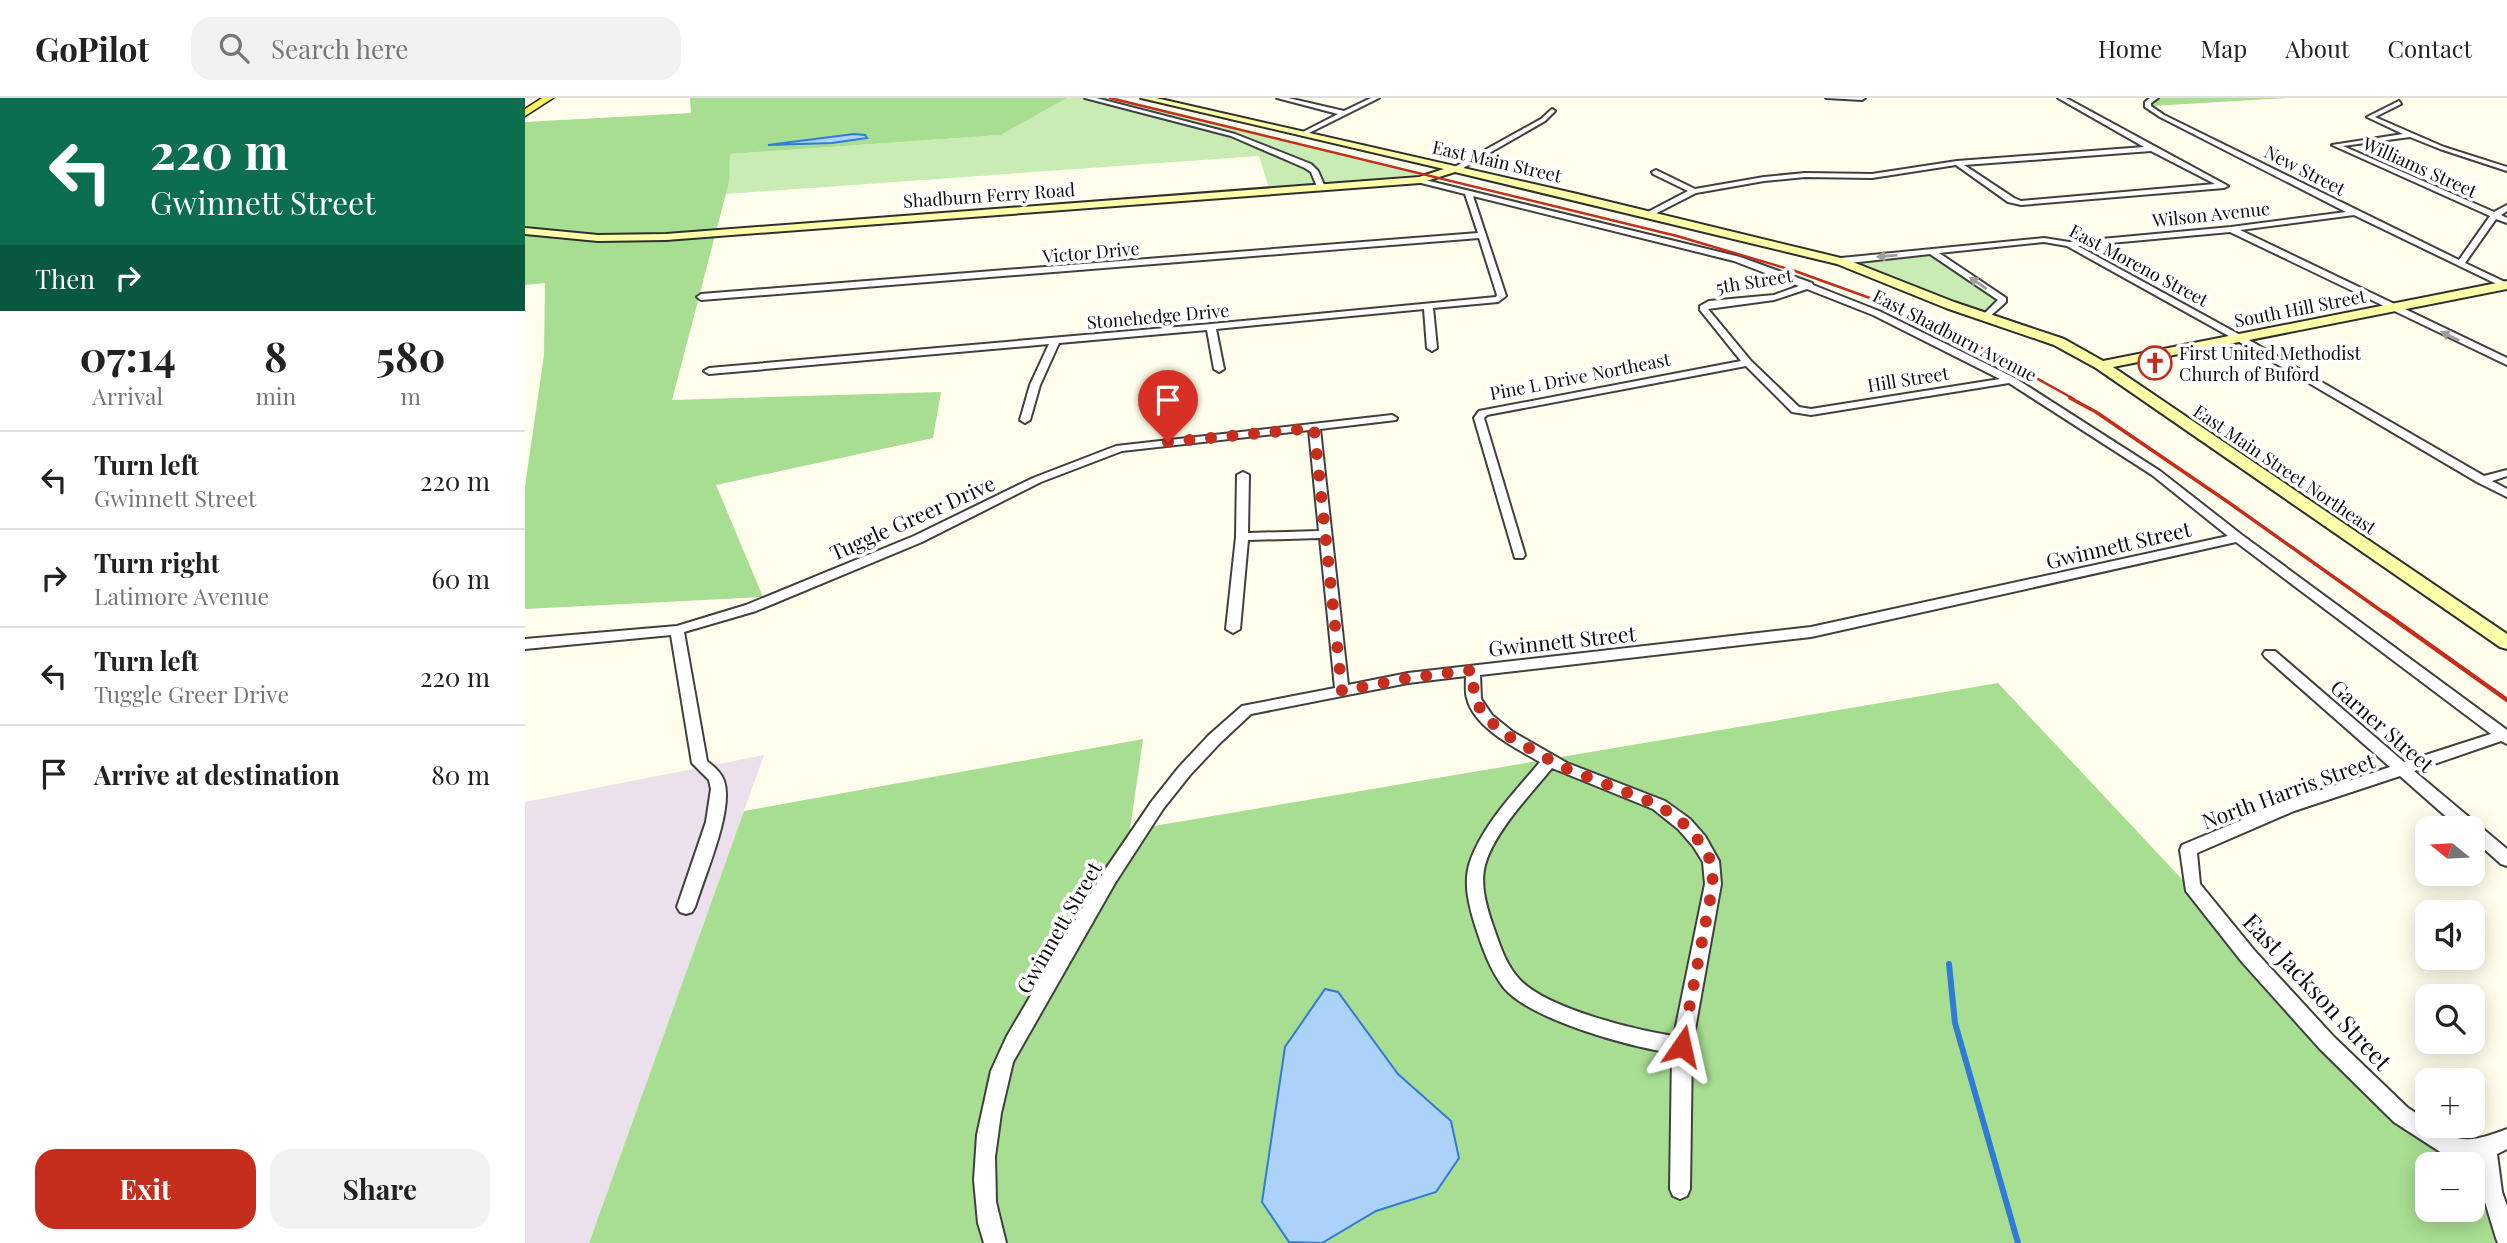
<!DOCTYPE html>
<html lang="en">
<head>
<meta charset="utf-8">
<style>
	:root { --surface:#fff; --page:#f2f2f2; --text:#222; --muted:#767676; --line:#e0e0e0; --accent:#c52d1c }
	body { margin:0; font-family:"Playfair Display",serif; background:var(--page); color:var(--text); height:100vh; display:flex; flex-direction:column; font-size:26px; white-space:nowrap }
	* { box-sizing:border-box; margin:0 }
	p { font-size:23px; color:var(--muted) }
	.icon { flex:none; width:38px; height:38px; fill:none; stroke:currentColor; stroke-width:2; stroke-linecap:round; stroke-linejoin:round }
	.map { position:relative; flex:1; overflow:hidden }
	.sheet { display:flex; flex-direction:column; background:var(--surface); width:525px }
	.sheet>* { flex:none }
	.top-card { background:#0b6e4f; color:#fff; overflow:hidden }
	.needle { width:46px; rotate:288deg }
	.tools { position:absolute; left:1890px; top:718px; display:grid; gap:14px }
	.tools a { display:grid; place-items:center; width:70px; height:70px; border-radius:14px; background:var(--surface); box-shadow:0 4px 18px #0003; font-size:35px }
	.pin { position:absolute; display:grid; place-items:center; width:60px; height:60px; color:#fff; margin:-72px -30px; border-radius:50% 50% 50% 0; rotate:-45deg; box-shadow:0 0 7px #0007 }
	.pin .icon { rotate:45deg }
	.me { position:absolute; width:77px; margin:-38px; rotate:11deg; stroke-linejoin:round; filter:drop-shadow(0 0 5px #0008) }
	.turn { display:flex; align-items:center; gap:24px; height:147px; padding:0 35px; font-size:32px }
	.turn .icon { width:91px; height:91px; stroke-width:2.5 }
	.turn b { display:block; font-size:49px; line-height:60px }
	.then { display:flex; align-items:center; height:66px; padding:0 35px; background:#0003; gap:14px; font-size:26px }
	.eta { display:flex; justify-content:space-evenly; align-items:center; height:119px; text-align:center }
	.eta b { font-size:42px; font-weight:700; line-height:49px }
	.button { display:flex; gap:14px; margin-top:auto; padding:14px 35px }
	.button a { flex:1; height:80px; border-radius:21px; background:var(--accent); color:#fff; font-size:28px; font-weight:700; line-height:80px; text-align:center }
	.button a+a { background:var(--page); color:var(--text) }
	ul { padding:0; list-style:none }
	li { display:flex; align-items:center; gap:21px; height:98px; padding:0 35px; border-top:2px solid var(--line) }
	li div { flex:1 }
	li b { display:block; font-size:26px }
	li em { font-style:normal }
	header { display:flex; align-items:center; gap:42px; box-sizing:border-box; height:98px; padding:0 35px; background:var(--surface); border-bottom:2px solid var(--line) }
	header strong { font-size:33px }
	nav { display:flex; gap:38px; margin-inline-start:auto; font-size:24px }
	.search { width:490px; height:63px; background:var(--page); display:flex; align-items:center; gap:18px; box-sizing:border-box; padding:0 24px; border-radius:21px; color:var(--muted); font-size:26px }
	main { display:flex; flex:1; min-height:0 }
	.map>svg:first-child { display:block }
	.industrial { fill:#ece0ec }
	.green { fill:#c8ecb3 }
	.forest { fill:#a8de92 }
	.water { fill:#add2fa; stroke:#2f7bd6; stroke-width:2 }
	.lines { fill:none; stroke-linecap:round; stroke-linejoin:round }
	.stream { stroke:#2f7bd6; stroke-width:6 }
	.street-casing { stroke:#404040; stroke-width:4 }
	.secondary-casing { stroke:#2f2f2f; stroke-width:4 }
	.primary-casing { stroke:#1e1e1e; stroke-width:3 }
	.street { fill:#fff; fill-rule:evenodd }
	.secondary { fill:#fcffa7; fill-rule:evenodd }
	.primary { fill:#fff05c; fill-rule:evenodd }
	.rail-far2 { stroke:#c52d1c; stroke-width:2.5 }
	.rail-far1 { stroke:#c52d1c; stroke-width:3.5 }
	.rail { stroke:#c52d1c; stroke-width:4.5 }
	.oneway { fill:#9e9e9e }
	.route { stroke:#c52d1c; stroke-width:12; stroke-dasharray:0 21.6 }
	.labels { text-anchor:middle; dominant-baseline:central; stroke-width:7; stroke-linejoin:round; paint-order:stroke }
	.far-street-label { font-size:18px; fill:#0d0d0d; stroke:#fff }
	.far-poi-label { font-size:18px; fill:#0d0d0d; stroke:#fff; text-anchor:start }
	.street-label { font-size:21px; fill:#0d0d0d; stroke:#fff }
	.near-street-label { font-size:24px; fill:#0d0d0d; stroke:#fff }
</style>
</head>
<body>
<header>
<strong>GoPilot</strong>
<div class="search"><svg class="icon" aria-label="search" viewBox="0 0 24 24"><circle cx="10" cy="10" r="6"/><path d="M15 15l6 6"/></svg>Search here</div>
<nav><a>Home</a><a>Map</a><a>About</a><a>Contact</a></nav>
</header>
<main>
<section class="sheet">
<div class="top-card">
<div class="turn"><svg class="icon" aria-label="left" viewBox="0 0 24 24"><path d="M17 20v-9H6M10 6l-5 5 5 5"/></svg><div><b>220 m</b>Gwinnett Street</div></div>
<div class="then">Then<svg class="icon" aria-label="right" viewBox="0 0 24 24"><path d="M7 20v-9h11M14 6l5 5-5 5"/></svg></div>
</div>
<div class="eta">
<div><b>07:14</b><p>Arrival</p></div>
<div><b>8</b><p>min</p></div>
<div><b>580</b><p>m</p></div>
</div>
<ul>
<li><svg class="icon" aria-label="left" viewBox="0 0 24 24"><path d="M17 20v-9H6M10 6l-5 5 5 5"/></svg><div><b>Turn left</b><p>Gwinnett Street</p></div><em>220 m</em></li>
<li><svg class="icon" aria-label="right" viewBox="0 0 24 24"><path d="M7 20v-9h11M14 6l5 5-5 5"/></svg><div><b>Turn right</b><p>Latimore Avenue</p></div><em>60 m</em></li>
<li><svg class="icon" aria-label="left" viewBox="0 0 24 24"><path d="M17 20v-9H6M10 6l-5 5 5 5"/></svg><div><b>Turn left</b><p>Tuggle Greer Drive</p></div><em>220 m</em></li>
<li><svg class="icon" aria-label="arrive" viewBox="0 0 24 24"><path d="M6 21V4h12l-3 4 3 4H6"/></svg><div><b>Arrive at destination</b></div><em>80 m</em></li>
</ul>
<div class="button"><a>Exit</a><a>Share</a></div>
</section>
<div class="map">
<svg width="1982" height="1145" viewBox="0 0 1982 1145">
	<rect width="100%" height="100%" fill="#fffeec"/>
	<polygon class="industrial" points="239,657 64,1145 0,1145 0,704"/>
	<g class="green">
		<polygon points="542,0 592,0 900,76 744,90 734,58 201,96 205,56 476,37"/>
		<polygon points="1398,157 1412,160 1474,203 1463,213 1447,211 1333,165"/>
	</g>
	<g class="forest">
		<polygon points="165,0 542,0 476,37 205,56 204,84 147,302 416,294 408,340 191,387 238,499 0,511 0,388 19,257 20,185 0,187 0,24 166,15"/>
		<polygon points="1629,0 1762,0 1627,8 1625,2"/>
		<polygon points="1473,585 1924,1066 1902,1066 1902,1111 1948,1111 1948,1091 1982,1128 1982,1145 64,1145 219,713 618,641 605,732"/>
	</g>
	<g class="water">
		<polygon points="329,36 340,37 342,40 307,45 243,47"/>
		<polygon points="800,891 813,894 873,976 926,1023 934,1060 911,1094 851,1113 797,1145 764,1144 737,1104 760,949"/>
	</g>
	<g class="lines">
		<polyline class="stream" points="1424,866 1430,925 1493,1145"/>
		<defs>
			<g id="street">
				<polygon points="560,0 571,0 710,36 786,66 793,73 800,89 793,91 786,74 780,70 706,38"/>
				<polygon points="752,0 763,0 819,13 846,0 854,0 778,38 776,35 813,16"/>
				<polygon points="1301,0 1340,0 1337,2"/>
				<path d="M1533,0H1541L1703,88L1699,90L1496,107L1483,104L1431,67L1347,80L1280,79L1239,83L1171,95L1126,118L1119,116L1163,93L1128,76L1127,74L1131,72L1170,91L1239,79L1280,75L1347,76L1432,63L1619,49ZM1626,53L1690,86L1496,103L1489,100L1439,67Z"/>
				<polygon points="1625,0 1633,0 1626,5 1626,8 1639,17 1934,162 1965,118 1807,47 1878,36 1842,19 1874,3 1876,6 1850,19 1919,49 1982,69 1982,73 1915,51 1885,39 1818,48 1969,114 1982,107 1982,113 1976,117 1982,120 1982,125 1971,121 1940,165 1982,185 1982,191 1829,117 1715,132 1982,260 1982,267 1705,134 1553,148 1717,238 1959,378 1982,372 1982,378 1967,383 1982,391 1982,399 1952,384 1711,242 1542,148 1519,144 1414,155 1481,200 1481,204 1461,222 1456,219 1473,202 1405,156 1316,166 1312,163 1316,160 1519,140 1544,144 1706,129 1821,114 1635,19 1620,9 1620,4"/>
				<polygon points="1027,11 1030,13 1020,23 933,73 926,71 1016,21"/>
				<path d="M892,80L1215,159L1287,185L1288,187L1354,213L1490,280L1635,373L1717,437L1982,632V646L1976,643L1889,673L1982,751V768L1976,766L1948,741V730H1934L1875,678L1769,713L1672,755L1675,786L1729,852L1809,939L1883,1010L1902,1022V1027C1913,1027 1918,1034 1927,1038C1944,1046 1966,1037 1982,1031V1051L1972,1056L1977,1094L1982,1108V1145H1973L1971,1140L1957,1094L1952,1060H1927L1920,1057L1869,1024L1795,951L1717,864L1661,793L1655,752L1657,747L1757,705L1865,669L1740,559L1738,556L1740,553H1750L1879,664L1966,636L1711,444L1286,539L955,577L956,601L967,617L988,634L1042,665L1140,703L1165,721L1180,738L1194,763L1196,786L1167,948L1165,1091L1162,1098L1155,1101L1148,1098L1145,1091L1147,955C1106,949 1006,922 979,890C965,872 957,849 950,827C944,807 938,785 945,764C958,726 990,694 1015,664C991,650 949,630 942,600C940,594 941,585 941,578L883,585L726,616L695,645L665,677L638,711L590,785L488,964L476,1015L470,1059L471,1104L481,1145H459L453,1125L449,1082L452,1037L466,973L482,938L578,775L627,703L654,669L684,637L717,608L810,590L795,440L723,442L715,531L708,535L701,531L711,439L712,377L718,374L724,377L723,435L794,433L784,332L597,353L516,384L397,444L231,513L159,534L182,663C189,669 196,674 199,683C209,712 179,779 170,809L167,814L161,816L155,814L152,809L181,724L186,691L184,682L167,665L146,537L0,551V541L152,528L221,507L389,438L508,380L591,348L867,317L872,320L871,322L795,331L823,587L883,575L1286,529L1703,438L1627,377L1484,285L1286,317L1267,314L1221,268L962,317L959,320L1000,457L998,460H990L949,320L954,313L1216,263L1175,212V208L1184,203L1249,197L1274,188L1209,163L948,98L981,198L973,204L908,210L912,250L907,253L902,250L899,211L691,231L699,271L694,274L689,271L682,232L534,245L515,287L505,322L500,325L495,322L505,287L524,246L184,276L179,273L184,270L686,226L971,199L972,197L954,140L176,202L172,199L176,196L953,135L940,96L892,84ZM1282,191L1348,217L1475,281L1286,311L1274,309L1226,263L1183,211L1249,202ZM1027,670L1128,711L1153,731L1168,748L1178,764L1180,786L1149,938C1110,932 1023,911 995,882C980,866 974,845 967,825C961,807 955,786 960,767C969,734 1005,697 1027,670Z"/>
			</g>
			<polygon id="secondary" points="616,0 631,0 1048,95 1320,161 1429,204 1539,241 1578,263 1982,183 1982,191 1588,269 1982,536 1982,551 1975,549 1571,270 1529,247 1421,210 1312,166 930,74 895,85 141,142 73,143 0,136 0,130 73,137 141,136 894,79 919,71"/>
			<polygon id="primary" points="17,0 28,0 0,18 0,11"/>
		</defs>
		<use href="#street" class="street-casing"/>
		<use href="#secondary" class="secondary-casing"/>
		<use href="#primary" class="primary-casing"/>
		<use href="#street" class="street"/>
		<use href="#secondary" class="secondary"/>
		<use href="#primary" class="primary"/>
		<polyline class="rail-far2" points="585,0 1152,138 1270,173 1356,204 1437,239 1549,301"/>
		<polyline class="rail-far1" points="1545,300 1571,314 1703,404 1862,517"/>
		<polyline class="rail" points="1860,515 1982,602"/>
	</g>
	<defs><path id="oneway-solid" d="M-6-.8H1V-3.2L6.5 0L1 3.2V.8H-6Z" transform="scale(1.75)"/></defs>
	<g class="oneway">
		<use href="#oneway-solid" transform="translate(1362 158) rotate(175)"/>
		<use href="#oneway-solid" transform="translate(1453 185) rotate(-146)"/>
		<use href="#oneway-solid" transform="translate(1925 238) rotate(-154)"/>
	</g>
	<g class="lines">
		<polyline class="route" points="643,344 789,330 817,593 883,580 948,572 949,601 962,621 983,638 1037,669 1134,707 1159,726 1174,743 1186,763 1188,786 1157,948"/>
	</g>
	<defs>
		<symbol id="church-ring" viewBox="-11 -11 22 22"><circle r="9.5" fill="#fff" stroke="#c52d1c" stroke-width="1.5"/><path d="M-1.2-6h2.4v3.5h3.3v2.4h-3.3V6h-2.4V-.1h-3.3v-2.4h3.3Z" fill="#c52d1c"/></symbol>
	</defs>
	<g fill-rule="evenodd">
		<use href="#church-ring" x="1611" y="246" width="38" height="38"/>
	</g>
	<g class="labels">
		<g class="far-street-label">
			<text transform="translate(972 63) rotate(13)">East Main Street</text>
			<text transform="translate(1895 69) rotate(24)">Williams Street</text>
			<text transform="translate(1780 72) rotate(27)">New Street</text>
			<text transform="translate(464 97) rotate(-4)">Shadburn Ferry Road</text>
			<text transform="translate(1686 116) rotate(-6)">Wilson Avenue</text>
			<text transform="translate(566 154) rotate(-5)">Victor Drive</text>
			<text transform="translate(1614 167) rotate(28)">East Moreno Street</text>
			<text transform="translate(1229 183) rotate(-9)">5th Street</text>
			<text transform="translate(1775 210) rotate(-11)">South Hill Street</text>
			<text transform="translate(633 218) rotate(-5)">Stonehedge Drive</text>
			<text transform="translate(1430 237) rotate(27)">East Shadburn Avenue</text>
			<text transform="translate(1055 278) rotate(-11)">Pine L Drive Northeast</text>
			<text transform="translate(1383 281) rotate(-9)">Hill Street</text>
			<text transform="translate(1760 371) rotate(34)">East Main Street Northeast</text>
		</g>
		<g class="far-poi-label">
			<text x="1654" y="255">First United Methodist<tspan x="1654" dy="21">Church of Buford</tspan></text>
		</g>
		<g class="street-label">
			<text transform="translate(387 419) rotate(-24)">Tuggle Greer Drive</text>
			<text transform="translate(1593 446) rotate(-13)">Gwinnett Street</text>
			<text transform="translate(1037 542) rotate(-6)">Gwinnett Street</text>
			<text transform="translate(1858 627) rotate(41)">Garner Street</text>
			<text transform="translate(1763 692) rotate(-20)">North Harris Street</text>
			<text transform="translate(533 829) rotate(-60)">Gwinnett Street</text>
		</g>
		<g class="near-street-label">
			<text transform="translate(1793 893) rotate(47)">East Jackson Street</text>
		</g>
	</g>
</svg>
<div class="tools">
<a><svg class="needle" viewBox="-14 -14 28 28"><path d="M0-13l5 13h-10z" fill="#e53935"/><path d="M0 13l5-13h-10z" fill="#767676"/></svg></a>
<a><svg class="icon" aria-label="sound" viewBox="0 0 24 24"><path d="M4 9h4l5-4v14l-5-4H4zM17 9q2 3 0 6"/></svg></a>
<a><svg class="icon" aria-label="search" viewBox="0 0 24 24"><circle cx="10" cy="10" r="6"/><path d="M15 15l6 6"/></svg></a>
<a>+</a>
<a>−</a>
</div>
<div class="pin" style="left:643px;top:344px;background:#d93025"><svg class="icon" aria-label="arrive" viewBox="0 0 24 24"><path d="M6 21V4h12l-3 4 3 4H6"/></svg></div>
<svg class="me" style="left:1157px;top:948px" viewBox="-20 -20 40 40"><path d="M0-17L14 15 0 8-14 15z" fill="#c52d1c" stroke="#fff" stroke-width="4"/></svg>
</div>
</main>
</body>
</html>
